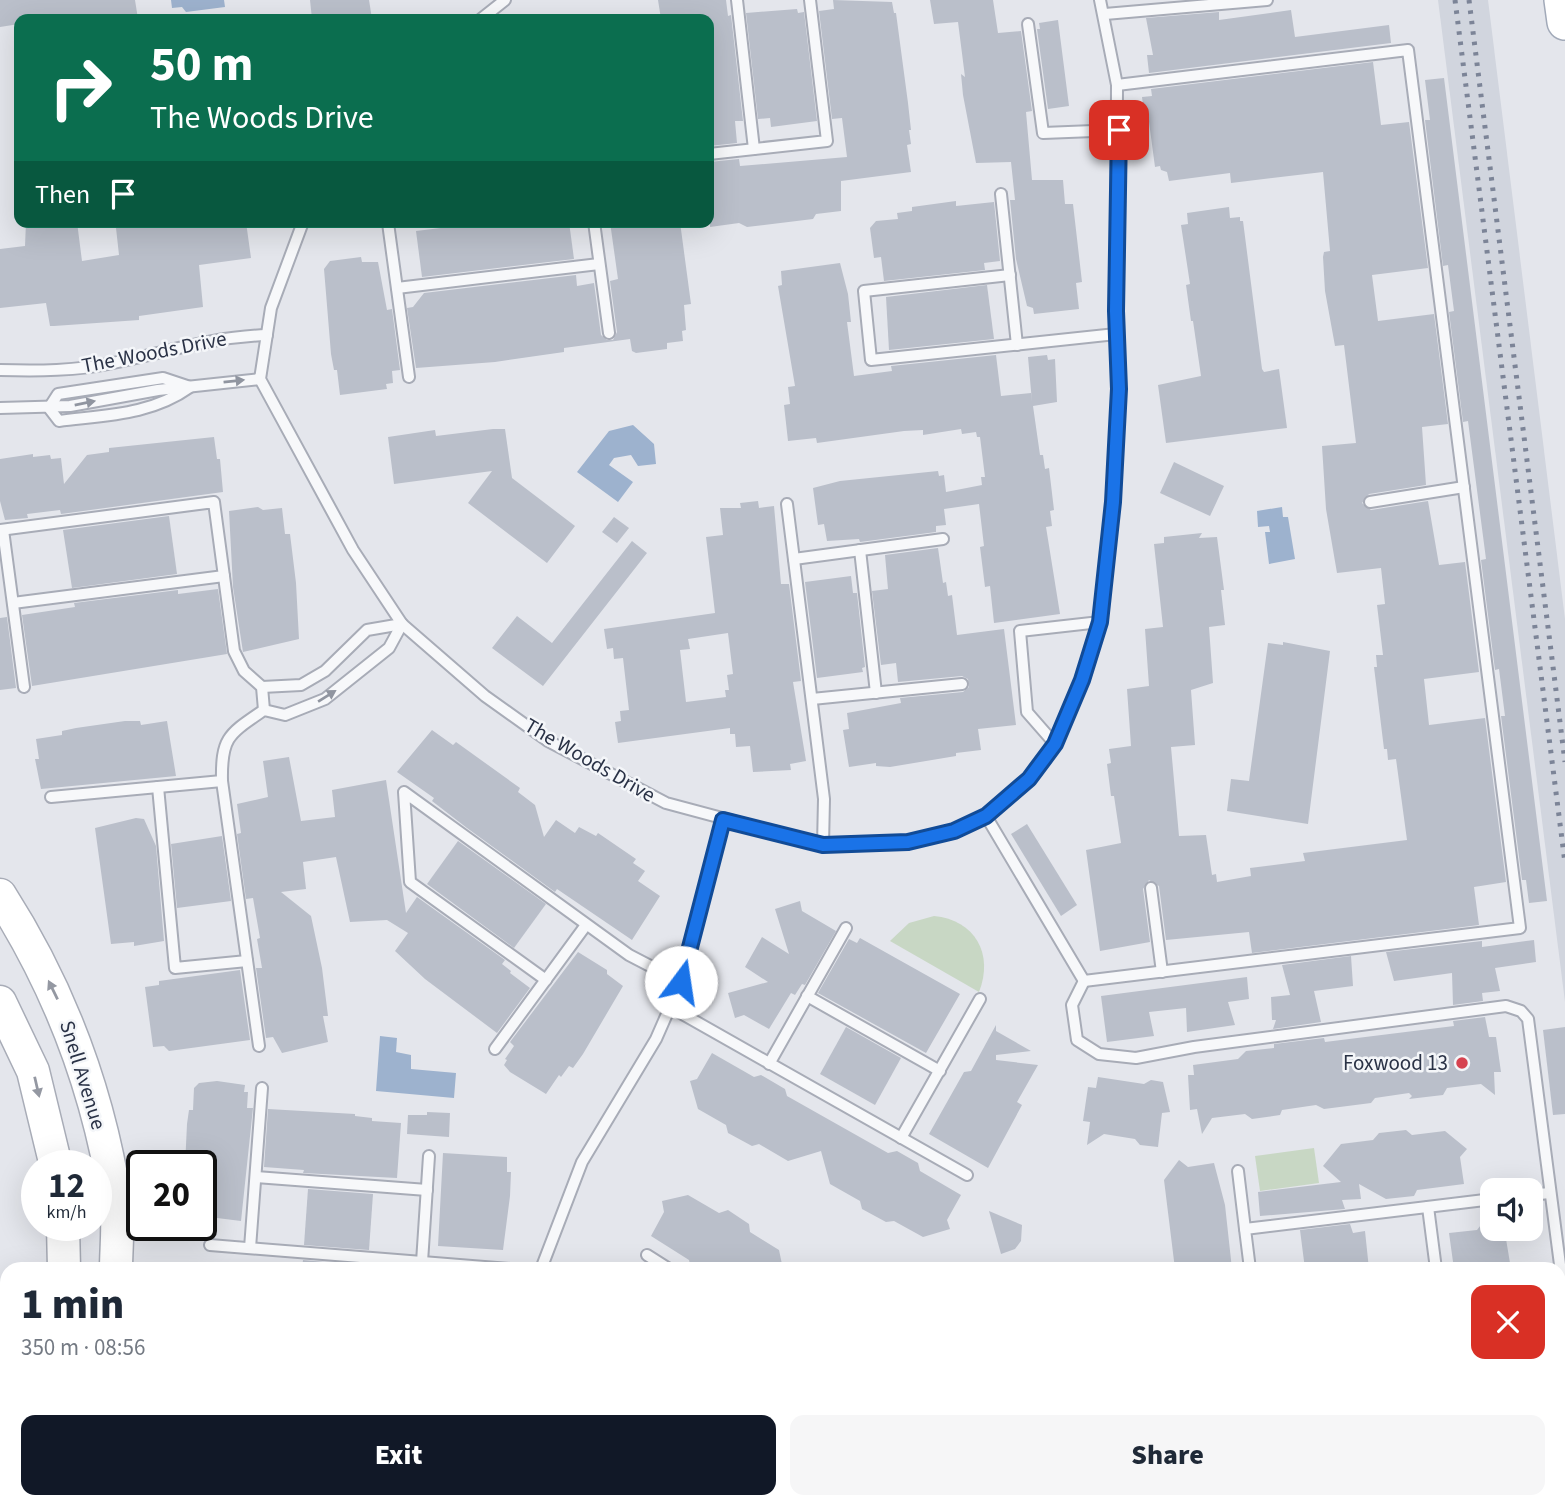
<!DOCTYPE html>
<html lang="en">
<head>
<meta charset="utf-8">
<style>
	:root { --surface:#fff; --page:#f6f6f7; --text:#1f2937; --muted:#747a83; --accent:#111827 }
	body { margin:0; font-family:"Source Sans 3",sans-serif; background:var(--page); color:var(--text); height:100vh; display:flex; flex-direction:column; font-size:26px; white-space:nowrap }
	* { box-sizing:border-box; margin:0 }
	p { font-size:23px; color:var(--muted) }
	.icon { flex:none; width:38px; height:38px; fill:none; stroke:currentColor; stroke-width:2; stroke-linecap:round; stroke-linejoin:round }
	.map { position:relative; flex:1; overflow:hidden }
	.sheet { position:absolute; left:0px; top:1262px; width:1566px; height:247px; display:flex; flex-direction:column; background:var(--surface); border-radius:21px 21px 0 0; box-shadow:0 7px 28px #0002 }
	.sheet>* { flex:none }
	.hud { position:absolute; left:14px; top:14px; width:700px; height:214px; border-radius:14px; box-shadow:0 7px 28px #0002; background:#0b6e4f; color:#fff; overflow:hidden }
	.tools { position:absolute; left:1480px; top:1178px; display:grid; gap:14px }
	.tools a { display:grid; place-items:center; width:63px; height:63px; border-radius:14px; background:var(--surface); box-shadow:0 7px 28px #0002; font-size:35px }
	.speed { position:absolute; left:21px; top:1150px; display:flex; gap:14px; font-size:35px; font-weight:700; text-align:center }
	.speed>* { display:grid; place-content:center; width:91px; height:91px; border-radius:50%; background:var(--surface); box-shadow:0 7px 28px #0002; line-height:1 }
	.speed small { font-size:18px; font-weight:400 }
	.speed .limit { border:4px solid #111; border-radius:10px; background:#fff; color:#111 }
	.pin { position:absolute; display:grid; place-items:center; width:60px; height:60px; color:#fff; margin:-30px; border-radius:14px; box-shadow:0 4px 10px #0006 }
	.me { position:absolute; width:77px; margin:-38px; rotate:14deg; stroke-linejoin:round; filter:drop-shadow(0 0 5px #0008) }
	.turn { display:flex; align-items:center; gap:24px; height:147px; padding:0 21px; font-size:32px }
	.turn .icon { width:91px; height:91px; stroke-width:2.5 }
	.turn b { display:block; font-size:49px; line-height:60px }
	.then { display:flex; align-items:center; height:66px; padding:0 21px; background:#0003; gap:14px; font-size:26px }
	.round { display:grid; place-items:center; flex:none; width:74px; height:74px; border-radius:14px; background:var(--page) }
	.summary { display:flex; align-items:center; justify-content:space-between; height:119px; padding:0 21px }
	h1 { font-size:42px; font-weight:800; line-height:52px }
	.button { display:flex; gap:14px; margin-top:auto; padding:14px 21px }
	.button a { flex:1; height:80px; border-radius:14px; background:var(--accent); color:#fff; font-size:28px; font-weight:800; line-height:80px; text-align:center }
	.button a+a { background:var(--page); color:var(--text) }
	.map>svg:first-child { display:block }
	.built { fill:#d1d5de }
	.green { fill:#c8d7c4 }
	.water { fill:#9db2ce }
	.building { fill:#babfca; fill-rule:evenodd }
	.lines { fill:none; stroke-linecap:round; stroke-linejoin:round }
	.lane-casing { stroke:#a8acb7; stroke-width:14 }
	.street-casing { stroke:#a8acb7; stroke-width:26 }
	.secondary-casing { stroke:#a8acb7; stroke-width:35 }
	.primary-casing { stroke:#a2aab9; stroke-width:38 }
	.lane { stroke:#f7f8fa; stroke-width:10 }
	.street { stroke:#f7f8fa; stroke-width:23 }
	.secondary { stroke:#fff; stroke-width:32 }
	.primary { stroke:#fff; stroke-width:35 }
	.rail { stroke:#7c8497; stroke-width:5; stroke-dasharray:3.5 7; stroke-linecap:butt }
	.oneway { fill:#9095a0 }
	.oneway2 { fill:#9498a2 }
	.route-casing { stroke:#114b97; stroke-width:18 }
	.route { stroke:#1a73e8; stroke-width:12 }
	.poi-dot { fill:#d64350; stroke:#f4f6f9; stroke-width:2.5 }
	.labels { text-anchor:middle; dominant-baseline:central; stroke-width:5; stroke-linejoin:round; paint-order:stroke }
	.street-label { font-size:21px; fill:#2a3246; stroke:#f4f6f9 }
	.poi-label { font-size:21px; fill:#2a3246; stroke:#f4f6f9; text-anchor:end }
</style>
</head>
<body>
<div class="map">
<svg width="1565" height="1507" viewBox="0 0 1565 1507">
	<rect width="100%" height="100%" fill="#e4e6ec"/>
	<polygon class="built" points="1438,0 1488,0 1565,619 1565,1002"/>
	<g class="green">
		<path d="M934,916C975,920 994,954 979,992L890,941L909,923Z"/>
		<polygon points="1314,1148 1319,1183 1260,1191 1255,1156"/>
	</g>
	<g class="water">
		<polygon points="171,0 224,0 225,7 186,12 182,7 172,8"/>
		<polygon points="633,425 654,444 656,464 638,466 631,455 614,458 609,465 633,482 618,502 577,472 609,431"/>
		<polygon points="1282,507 1283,517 1288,517 1295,559 1269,564 1265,532 1270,532 1269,526 1258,527 1257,511"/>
		<polygon points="380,1036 397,1038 396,1052 411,1055 411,1069 456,1073 454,1098 376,1091"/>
	</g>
	<g class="building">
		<polygon points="0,0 135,0 138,19 19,19 19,24 0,27"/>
		<polygon points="310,0 369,0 372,19 312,19"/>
		<polygon points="658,0 726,0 728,16 731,15 743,121 735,121 737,143 709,146 709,19 661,19"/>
		<polygon points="833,0 892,2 894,13 896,13 908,103 911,130 909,130 911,144 907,145 911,172 841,181 841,211 816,214 813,219 747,227 739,223 710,227 709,162 739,159 740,166 847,157 842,118 832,119 819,11 834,9"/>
		<polygon points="930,0 993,0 998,33 1021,31 1032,111 1026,112 1032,180 1063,180 1065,204 1073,204 1082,282 1076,283 1079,309 1034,314 1033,308 1027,306 1016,259 1010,200 1015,200 1011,162 976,163 963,95 961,74 965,77 958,22 934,24"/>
		<polygon points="797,9 798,13 804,12 817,121 771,127 770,118 758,119 746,13"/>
		<polygon points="1291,10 1295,37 1389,25 1391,43 1149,73 1147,55 1153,55 1146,18 1219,12 1219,20"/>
		<polygon points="1058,20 1069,106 1048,109 1037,29 1040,29 1039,23"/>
		<polygon points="1373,62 1381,125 1409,122 1428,268 1372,275 1378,321 1434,314 1448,424 1422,427 1426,485 1369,494 1362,503 1371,510 1428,501 1439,565 1465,562 1479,672 1424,679 1429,725 1485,718 1506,882 1474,887 1479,925 1252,953 1249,932 1166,940 1159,886 1149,880 1143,889 1150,942 1100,951 1086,850 1121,843 1114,796 1111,796 1107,764 1111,763 1109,749 1131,746 1127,689 1149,686 1145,629 1163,627 1154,544 1164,543 1164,537 1202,533 1199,538 1217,537 1224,590 1221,590 1225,625 1209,627 1213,683 1191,690 1195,745 1171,747 1179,836 1206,835 1212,875 1216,874 1217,882 1251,876 1250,868 1305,861 1303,853 1407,840 1396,759 1388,760 1387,749 1384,749 1374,667 1377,667 1376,655 1383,655 1377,605 1385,604 1381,568 1337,573 1326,509 1322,446 1356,443 1344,345 1335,346 1325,291 1323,257 1324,252 1330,251 1323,172 1231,183 1230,173 1169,181 1167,172 1161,170 1160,166 1155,167 1149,122 1145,122 1142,97 1152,96 1151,89"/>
		<polygon points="1444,78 1547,901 1529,903 1526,880 1522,880 1501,716 1505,716 1499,669 1495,670 1481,560 1486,559 1468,421 1463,422 1449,312 1454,311 1448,265 1443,266 1425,120 1430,120 1425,80"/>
		<polygon points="956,201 956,206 994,202 1000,261 984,263 985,270 884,281 881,257 874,258 870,228 876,221 898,219 897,213 912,211 912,207"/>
		<polygon points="1229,207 1230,218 1240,217 1240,221 1243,221 1262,369 1264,372 1279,369 1287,428 1166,443 1158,385 1201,376 1193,321 1191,321 1186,285 1190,284 1181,225 1188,224 1187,213"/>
		<polygon points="26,222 77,222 82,261 119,255 116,228 158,222 246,222 251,258 199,265 203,307 139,316 139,320 54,326 50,326 46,303 0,308 0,249 25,246"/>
		<polygon points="490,222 569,222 574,259 422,277 416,231"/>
		<polygon points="610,222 680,222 691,304 684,305 686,330 682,331 683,341 667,343 667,349 636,353 632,351 630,339 564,348 564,352 495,362 416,368 407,308 413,307 424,293 576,275 577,286 594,283 601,335 607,340 613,340 617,332 610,281 618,279"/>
		<polygon points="361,257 362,262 378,262 387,310 392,309 400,370 392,371 393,383 386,384 387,389 340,395 337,370 334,370 331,354 324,269 330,261"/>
		<polygon points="840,263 848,294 851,322 847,322 854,376 892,371 891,366 996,355 1001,396 1031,393 1032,402 1028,357 1047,355 1048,360 1055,359 1057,402 1033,406 1040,455 1043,455 1045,469 1049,468 1054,510 1050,511 1052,526 1046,527 1060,614 994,623 990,586 985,587 980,547 984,546 979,504 944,509 946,525 936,526 936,532 860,542 859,539 827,541 824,524 818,525 813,488 840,481 938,471 939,476 944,475 946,492 982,485 981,477 985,477 980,437 977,437 976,432 962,434 961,429 923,435 923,430 904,431 817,443 816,438 788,441 784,405 790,404 788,387 795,386 778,286 782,285 781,271"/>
		<polygon points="987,285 994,339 889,350 886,297"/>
		<polygon points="493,429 505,429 512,478 575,526 547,563 468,503 492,471 394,484 388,437 435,430 436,436"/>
		<polygon points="214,437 217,459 220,459 223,492 61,514 60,510 27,514 28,518 5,520 0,501 0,459 33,454 33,457 50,455 51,459 61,458 64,484 87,455 109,452 109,448"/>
		<polygon points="1174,462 1224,486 1210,516 1160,493"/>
		<path d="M758,501L759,508L774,506L781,584H789L801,681L793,682L806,761L790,764L791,770L753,772L750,746L736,747L735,734H730V728L618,743L615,722L621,721L620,711L629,710L623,658L614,659L613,648L607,649L604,629L715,613L706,537L723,535L720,508H741L740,503ZM728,633L733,674L727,675L729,690H725L726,697L686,702L680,650L690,649L688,639Z"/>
		<polygon points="258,507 263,510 282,508 285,534 290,534 296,583 299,639 243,652 233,587 229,511"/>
		<polygon points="169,516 177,574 72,588 63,530"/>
		<polygon points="614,517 629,528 617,543 602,532"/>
		<polygon points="632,541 647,553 543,686 492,648 517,616 552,643"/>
		<polygon points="938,548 943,583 946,582 948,596 952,595 957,635 1004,629 1016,725 978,729 981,750 956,753 956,756 890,767 876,766 876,763 849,767 843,730 849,729 847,713 901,703 900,698 963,692 969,687 968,679 962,676 898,682 896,663 881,665 872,591 888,589 885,555"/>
		<polygon points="851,576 853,593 857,593 865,667 862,668 863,672 817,678 805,582"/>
		<polygon points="218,589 227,654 32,686 22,615 75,607 74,603 178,590 178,594"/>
		<polygon points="7,617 16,688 0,690 0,618"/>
		<polygon points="1283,642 1330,651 1308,824 1227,811 1231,779 1249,781 1268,643 1283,645"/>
		<polygon points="125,721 140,721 141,725 167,721 176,776 41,789 35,759 39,759 36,739 62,735 62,731 76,728"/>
		<polygon points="432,730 453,745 456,742 520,788 518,792 535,805 544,837 556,820 575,833 579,827 596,836 598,833 636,859 633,863 645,871 638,881 660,896 632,940 557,889 555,892 467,828 432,801 434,798 397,772"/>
		<polygon points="289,757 301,821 335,817 332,790 386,780 406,913 417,897 505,960 502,964 511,971 510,973 530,988 497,1033 425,979 395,951 408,933 387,920 350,922 336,857 303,862 306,889 281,892 311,916 322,968 328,1016 323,1016 328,1042 282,1053 273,1037 266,1038 256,968 262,968 257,939 260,938 253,898 246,899 237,834 241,833 237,804 268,797 263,761"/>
		<polygon points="136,818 144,819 156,846 164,941 134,946 134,942 111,944 95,828"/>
		<polygon points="1027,824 1077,905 1061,916 1011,834"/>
		<polygon points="222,836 231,901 177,908 171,844"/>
		<polygon points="458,841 546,904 514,948 427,884"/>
		<polygon points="800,901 802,911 836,931 805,985 802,984 795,995 791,993 769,1029 744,1015 735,1018 728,993 768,982 745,967 762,937 789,954 775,909"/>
		<polygon points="860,938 960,994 926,1053 818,993 849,939 857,943"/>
		<polygon points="1534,940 1536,962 1495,968 1500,991 1482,993 1483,1001 1453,1005 1452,973 1394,981 1386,952 1482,941 1482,947"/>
		<polygon points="578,952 607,970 607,974 623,986 583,1054 573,1068 569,1066 561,1077 559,1075 546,1094 510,1072 504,1065 507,1060 505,1059 514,1046 510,1042"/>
		<polygon points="1351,956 1353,986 1314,991 1321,1022 1273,1029 1276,1020 1272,1020 1271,997 1290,995 1282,965"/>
		<polygon points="240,970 250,1040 169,1051 164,1046 153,1047 145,987 159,985 159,981"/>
		<polygon points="1247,977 1249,999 1228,1002 1235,1025 1187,1032 1186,1008 1149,1012 1154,1036 1107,1042 1101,996"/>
		<polygon points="1485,1017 1489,1037 1496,1037 1501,1072 1494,1072 1495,1095 1481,1084 1447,1088 1443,1095 1409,1099 1412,1096 1409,1093 1375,1098 1371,1103 1324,1109 1316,1105 1282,1110 1280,1115 1252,1119 1245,1114 1212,1118 1202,1134 1197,1109 1190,1110 1188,1075 1194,1075 1193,1065 1238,1059 1246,1051 1274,1048 1274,1044 1324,1038 1325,1042 1454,1026 1453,1021"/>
		<polygon points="996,1025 996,1031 1031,1051 996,1055 996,1060 1038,1065 1017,1102 1022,1105 988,1168 929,1134 964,1072 971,1071"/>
		<polygon points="846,1027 901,1058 875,1105 820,1074"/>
		<polygon points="1565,1027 1565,1114 1553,1115 1543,1030"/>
		<polygon points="712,1053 754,1077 761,1075 785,1089 787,1096 888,1153 897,1151 918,1163 920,1171 961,1195 947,1220 950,1229 923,1237 894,1221 886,1222 862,1209 860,1201 830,1184 821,1151 788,1161 759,1144 752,1146 728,1133 726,1125 698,1109 690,1081 697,1079"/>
		<polygon points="1098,1077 1144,1084 1151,1080 1163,1082 1170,1112 1162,1113 1158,1147 1140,1145 1135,1139 1104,1134 1087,1145 1090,1122 1083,1121 1088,1087 1096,1088"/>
		<polygon points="217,1081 245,1085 244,1092 248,1092 247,1108 253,1108 241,1221 201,1216 201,1166 185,1166 187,1124 189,1110 193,1110 194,1088 199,1083"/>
		<polygon points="268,1109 355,1114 355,1116 372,1118 372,1121 401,1123 397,1178 303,1173 304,1170 264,1167"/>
		<polygon points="427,1112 450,1113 449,1137 407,1134 408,1115 427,1115"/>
		<polygon points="1406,1130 1412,1135 1445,1131 1467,1149 1460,1157 1464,1184 1417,1190 1414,1196 1386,1199 1359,1184 1361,1199 1342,1200 1345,1209 1260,1216 1258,1192 1341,1182 1323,1166 1341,1144 1373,1140 1379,1133"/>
		<polygon points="443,1153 507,1157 507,1172 511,1172 510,1196 503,1250 438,1246"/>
		<polygon points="1179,1160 1188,1167 1214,1163 1225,1205 1232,1269 1175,1269 1164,1180"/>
		<polygon points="308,1189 373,1194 369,1250 304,1245"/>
		<polygon points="688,1195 719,1213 728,1210 749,1224 750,1232 779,1250 783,1269 691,1269 689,1260 651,1236 664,1212 662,1201"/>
		<polygon points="989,1211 1022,1225 1021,1241 1015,1249 1001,1254"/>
		<polygon points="1484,1221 1506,1239 1511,1269 1454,1269 1449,1233 1477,1230"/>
		<polygon points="1350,1224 1353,1233 1365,1231 1369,1269 1305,1269 1300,1230"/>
		<polygon points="303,1260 368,1266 368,1269 302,1269"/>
	</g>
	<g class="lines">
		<defs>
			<g id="lane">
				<polyline points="737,0 754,149"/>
				<polyline points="1105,14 1267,0"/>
				<polyline points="481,19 505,0"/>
				<polyline points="1028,24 1043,133 1119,130"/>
				<polyline points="709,154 827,141 810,0"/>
				<polyline points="1001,194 1017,345"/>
				<polyline points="303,222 271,308 260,379 353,550 402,624 485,696 548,741 666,803 823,845 908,842 954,831 986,816 1029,779 1055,744 1082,679 1100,622 1113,502 1119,389 1116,334 1117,85 1100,0"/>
				<polyline points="594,222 609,333"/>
				<polyline points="388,223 409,377"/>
				<polyline points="1010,275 864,291 871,360 1116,334"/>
				<polyline points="397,288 599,264"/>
				<path d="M0,370C37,371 77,371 113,363C167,352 211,337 267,335"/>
				<path d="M163,378L190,387C151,415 106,415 59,421L49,408L58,394Z"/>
				<polyline points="0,408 70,406 158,390 260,379"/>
				<polyline points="1370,502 1464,487"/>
				<polyline points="787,504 824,799 823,845"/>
				<polyline points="0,530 214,502 234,651 244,671 262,687 264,710"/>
				<polyline points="3,530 24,687"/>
				<polyline points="860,550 876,693"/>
				<polyline points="794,559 943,539"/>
				<polyline points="13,603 224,576"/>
				<polyline points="262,687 301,685 325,671 367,630 402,624"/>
				<polyline points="812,699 962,684"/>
				<polyline points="1055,744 1027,712 1020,631 1100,622"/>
				<polyline points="158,787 175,968 247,961"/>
				<polyline points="51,797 222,781"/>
				<polyline points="986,816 1084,981"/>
				<polyline points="1151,888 1162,972"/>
				<polyline points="546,980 410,882 404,792 629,955 681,982"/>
				<polyline points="1084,981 1520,928 1408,50 1117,85"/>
				<polyline points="1084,981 1072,1005 1077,1040 1099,1054 1136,1058 1194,1047 1506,1006 1521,1011 1528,1019 1565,1303"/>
				<polyline points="807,996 940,1071"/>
				<polyline points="670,1007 967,1175"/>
				<path d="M259,1046L222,781C221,737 229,734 264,710L285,715L325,699L389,648L402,624"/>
				<polyline points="495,1049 586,925"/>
				<polyline points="769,1064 846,928"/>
				<polyline points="901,1138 980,999"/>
				<polyline points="1238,1171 1245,1229"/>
				<polyline points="256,1177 427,1190"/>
				<polyline points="1531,1195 1549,1193"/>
				<polyline points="1428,1207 1436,1269"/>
				<polyline points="210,1245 510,1269"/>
				<polyline points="250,1248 262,1088"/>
				<polyline points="647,1255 669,1269"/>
				<polyline points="422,1262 429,1156"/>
				<polyline points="541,1269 582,1162 656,1039 681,982 723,820"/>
				<polyline points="1250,1269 1245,1229 1493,1199"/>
				<polyline points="1559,1460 1565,1459"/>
				<polyline points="573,1502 582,1507"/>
				<polyline points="1139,1502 1147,1507"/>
				<polyline points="784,1507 788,1502"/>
				<polyline points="1002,1507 1005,1502"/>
				<polyline points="1089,1507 1092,1502"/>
				<polyline points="1255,1507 1258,1502"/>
			</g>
			<polyline id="street" points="0,1365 7,1366"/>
			<g id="secondary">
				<path d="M0,895C61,990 99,1093 116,1204C119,1225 116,1248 116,1269"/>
				<polyline points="0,1002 33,1071 56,1166"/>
				<polyline points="63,1225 64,1269"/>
				<polyline points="54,1507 55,1502"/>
				<polyline points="104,1507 104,1502"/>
			</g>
			<polyline id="primary" points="1562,0 1565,22"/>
		</defs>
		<use href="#lane" class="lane-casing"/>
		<use href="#street" class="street-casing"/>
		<use href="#secondary" class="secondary-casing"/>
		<use href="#primary" class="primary-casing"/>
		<use href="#lane" class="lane"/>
		<use href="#street" class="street"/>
		<use href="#secondary" class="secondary"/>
		<use href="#primary" class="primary"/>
		<g class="rail">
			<polyline points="1455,0 1565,863"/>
			<polyline points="1469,0 1565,762"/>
		</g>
	</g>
	<defs><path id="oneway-solid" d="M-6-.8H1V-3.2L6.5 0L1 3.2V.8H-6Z" transform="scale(1.75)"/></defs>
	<g class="oneway">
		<use href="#oneway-solid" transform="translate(234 381) rotate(-6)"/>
		<use href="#oneway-solid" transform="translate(85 403) rotate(-11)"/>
		<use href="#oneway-solid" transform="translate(327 696) rotate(-32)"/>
	</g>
	<g class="oneway2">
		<use href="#oneway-solid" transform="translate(53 990) rotate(-116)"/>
		<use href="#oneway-solid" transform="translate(37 1087) rotate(77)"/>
	</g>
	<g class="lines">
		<defs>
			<polyline id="route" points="681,982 723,820 823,845 908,842 954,831 986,816 1029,779 1055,744 1082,680 1100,622 1113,502 1119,389 1116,311 1119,130"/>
		</defs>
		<use href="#route" class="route-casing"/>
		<use href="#route" class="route"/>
	</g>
	<circle class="poi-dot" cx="1462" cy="1063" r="7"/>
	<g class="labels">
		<g class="street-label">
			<text transform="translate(154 352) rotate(-11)">The Woods Drive</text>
			<text transform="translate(590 760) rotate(30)">The Woods Drive</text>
			<text transform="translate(83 1075) rotate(73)">Snell Avenue</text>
		</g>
		<g class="poi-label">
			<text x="1448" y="1063">Foxwood 13</text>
		</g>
	</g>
</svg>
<div class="tools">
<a><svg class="icon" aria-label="sound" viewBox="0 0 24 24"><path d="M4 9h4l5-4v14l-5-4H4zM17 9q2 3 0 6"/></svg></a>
</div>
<div class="speed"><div>12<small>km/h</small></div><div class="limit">20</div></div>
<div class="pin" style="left:1119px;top:130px;background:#d93025"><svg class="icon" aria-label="arrive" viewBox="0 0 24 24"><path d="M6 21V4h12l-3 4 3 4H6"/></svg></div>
<svg class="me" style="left:681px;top:982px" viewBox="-20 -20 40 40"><circle r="19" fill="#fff"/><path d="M0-13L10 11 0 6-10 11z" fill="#1a73e8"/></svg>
<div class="hud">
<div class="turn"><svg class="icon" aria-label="right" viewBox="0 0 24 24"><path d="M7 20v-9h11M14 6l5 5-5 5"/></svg><div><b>50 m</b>The Woods Drive</div></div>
<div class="then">Then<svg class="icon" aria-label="arrive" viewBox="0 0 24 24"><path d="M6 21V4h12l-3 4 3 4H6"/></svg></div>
</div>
<section class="sheet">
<div class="summary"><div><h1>1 min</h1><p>350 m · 08:56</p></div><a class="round" style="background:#d93025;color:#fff"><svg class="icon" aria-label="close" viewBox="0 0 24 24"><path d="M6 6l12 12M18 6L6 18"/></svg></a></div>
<div class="button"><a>Exit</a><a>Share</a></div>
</section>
</div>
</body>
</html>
